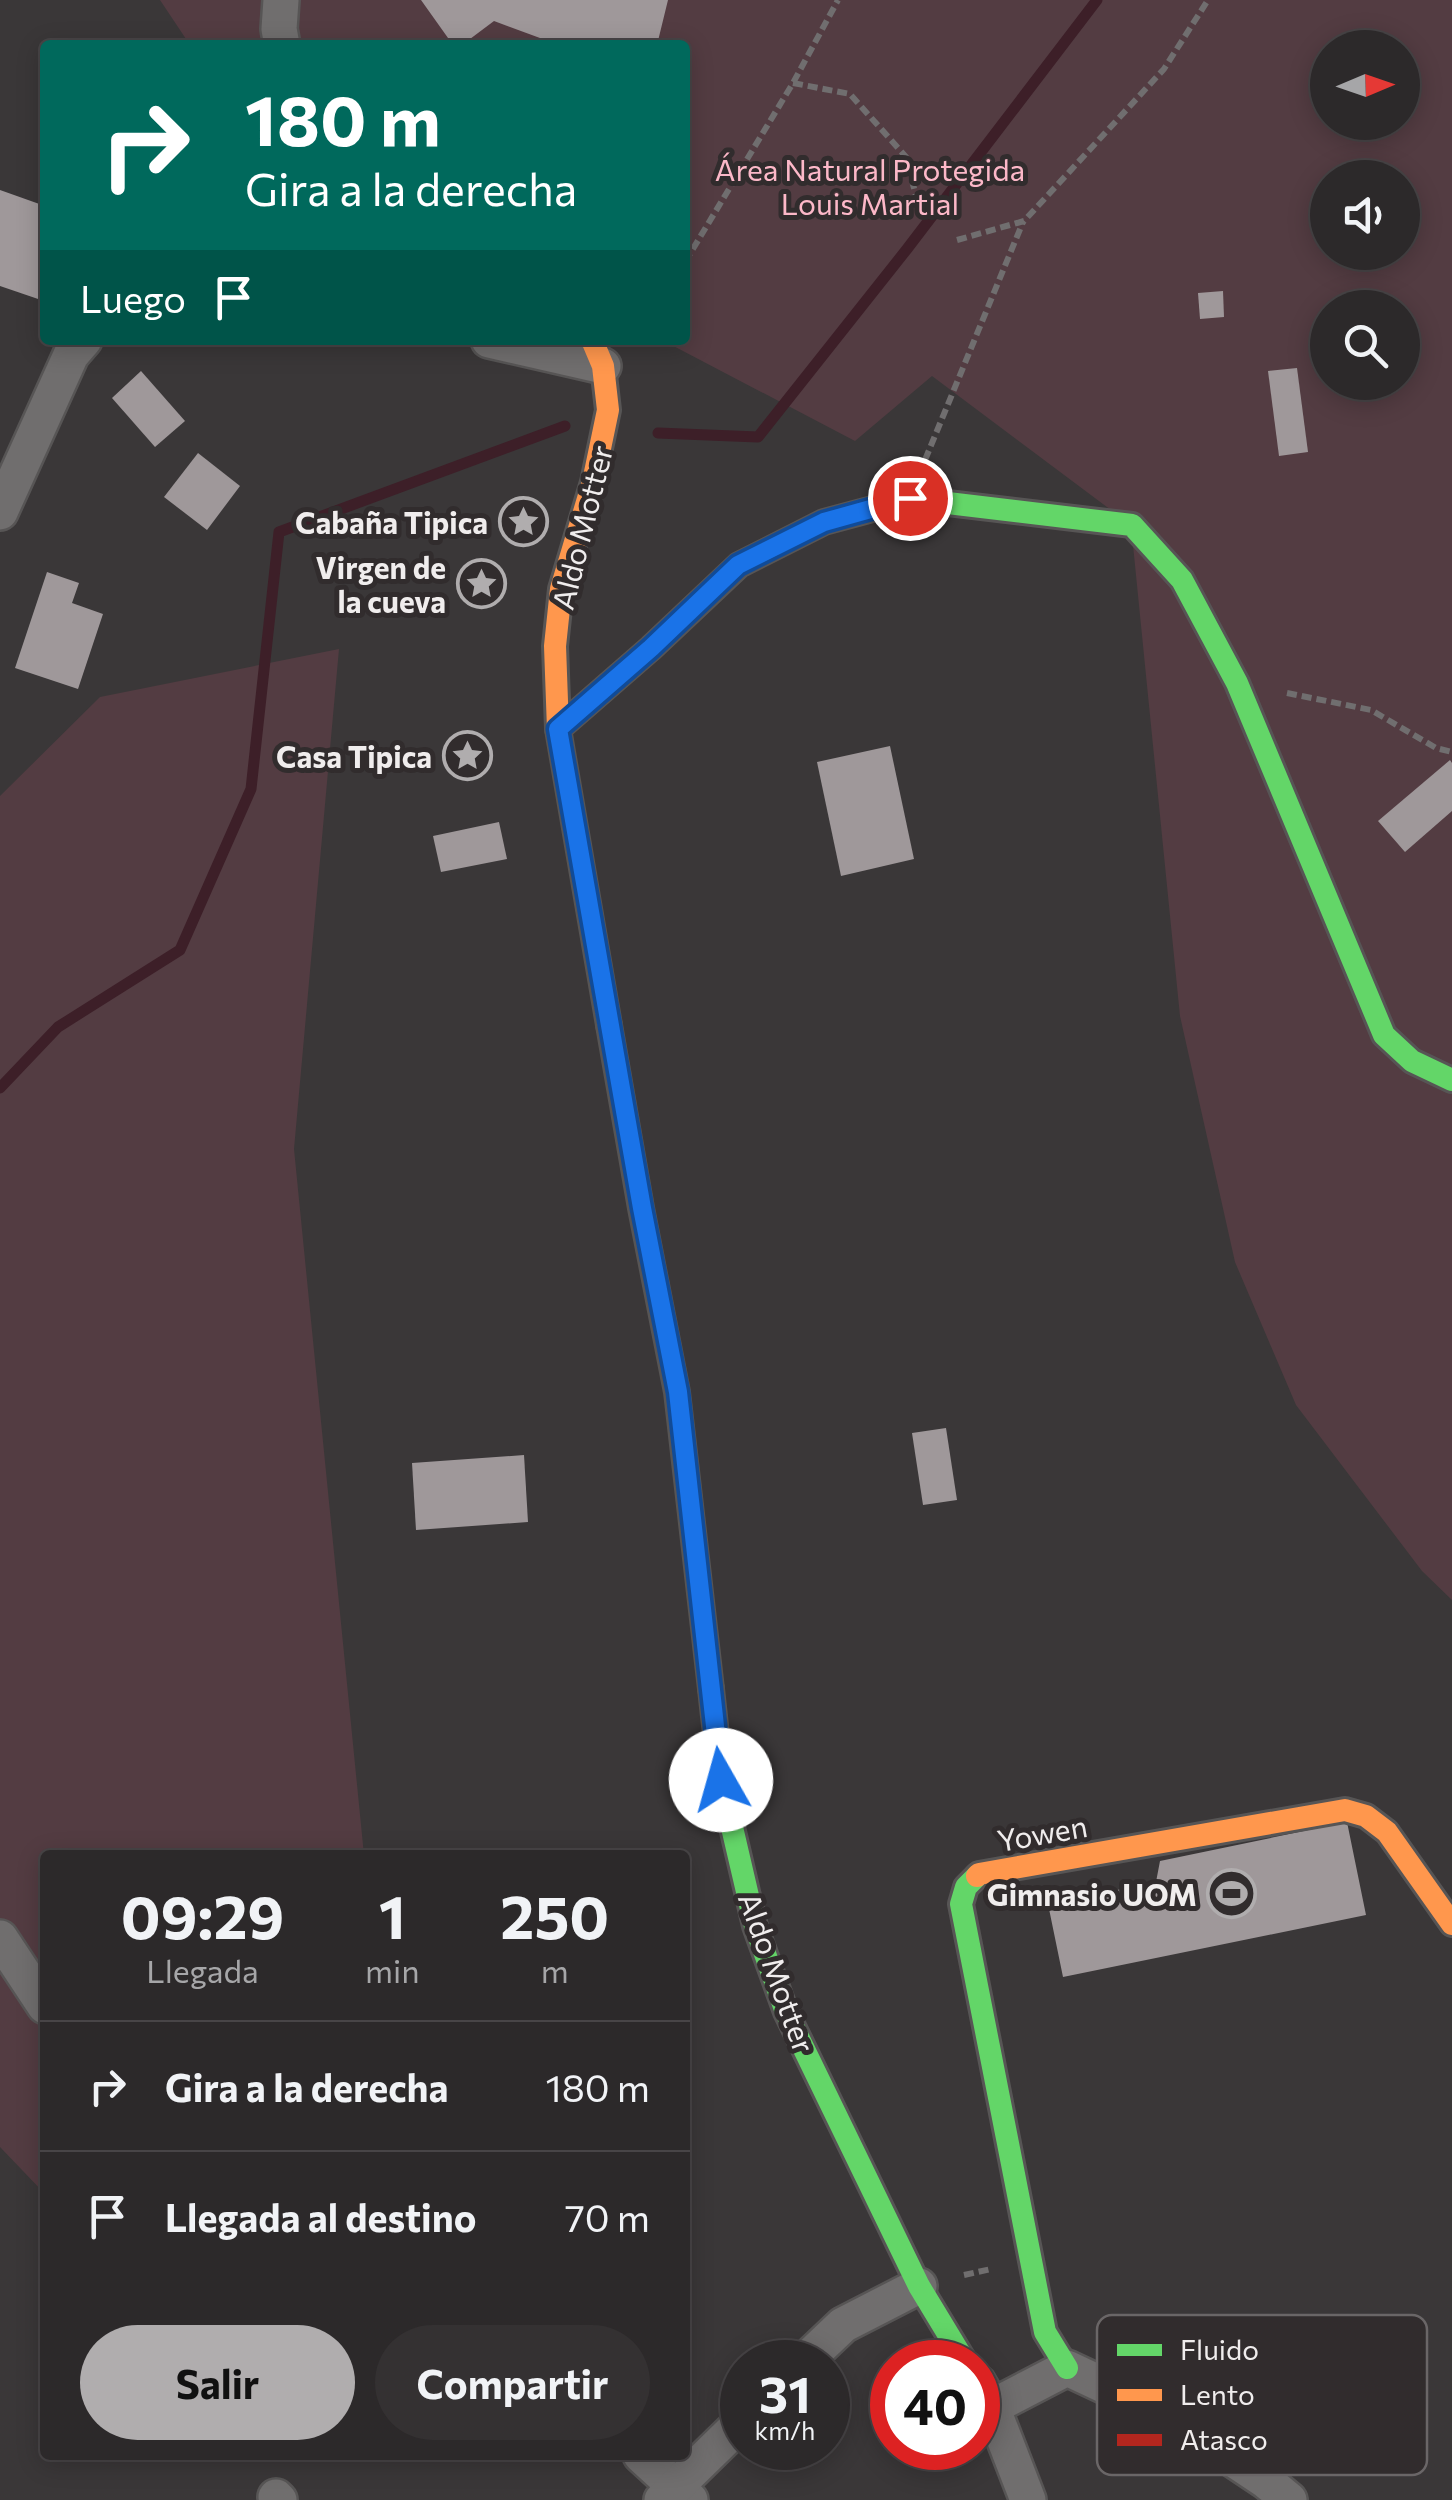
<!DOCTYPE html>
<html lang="es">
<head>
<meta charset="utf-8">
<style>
	:root { --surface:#2c292a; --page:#343132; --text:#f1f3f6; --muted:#a6a6a8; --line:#484547; --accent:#b0adae }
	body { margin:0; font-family:Commissioner,sans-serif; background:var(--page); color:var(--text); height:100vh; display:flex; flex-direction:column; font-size:38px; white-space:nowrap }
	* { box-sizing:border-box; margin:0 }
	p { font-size:32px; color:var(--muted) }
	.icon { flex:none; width:55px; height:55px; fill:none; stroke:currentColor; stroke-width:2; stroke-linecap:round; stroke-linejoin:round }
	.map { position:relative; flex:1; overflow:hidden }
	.sheet { position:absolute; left:40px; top:1850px; width:650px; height:610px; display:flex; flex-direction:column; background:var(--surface); border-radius:10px; box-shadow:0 5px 25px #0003,0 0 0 2px var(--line) }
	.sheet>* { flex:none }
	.guide { position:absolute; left:40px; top:40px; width:650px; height:305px; border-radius:10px; box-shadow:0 5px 25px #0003,0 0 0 2px var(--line); background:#00695c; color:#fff; overflow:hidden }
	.needle { width:65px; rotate:88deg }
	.buttons { position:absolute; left:1310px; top:30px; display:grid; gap:20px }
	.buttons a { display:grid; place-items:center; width:110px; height:110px; border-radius:50%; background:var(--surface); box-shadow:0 5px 25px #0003,0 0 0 2px var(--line); font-size:50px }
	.speed { position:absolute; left:720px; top:2340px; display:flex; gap:20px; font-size:50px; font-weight:700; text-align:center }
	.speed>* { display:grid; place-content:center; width:130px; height:130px; border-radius:50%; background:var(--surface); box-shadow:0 5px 25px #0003,0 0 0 2px var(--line); line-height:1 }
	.speed small { font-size:25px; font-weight:400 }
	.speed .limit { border:15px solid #d22; background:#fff; color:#111 }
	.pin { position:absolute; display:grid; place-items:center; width:85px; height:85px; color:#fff; margin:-42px; border:5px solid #fff; border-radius:50%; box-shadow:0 2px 10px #0007 }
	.me { position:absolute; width:110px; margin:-55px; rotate:353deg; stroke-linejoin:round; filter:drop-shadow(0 0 8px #0008) }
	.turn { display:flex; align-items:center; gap:35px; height:210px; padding:0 40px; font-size:45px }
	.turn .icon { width:130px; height:130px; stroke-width:2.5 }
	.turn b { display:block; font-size:70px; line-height:85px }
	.then { display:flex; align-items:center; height:95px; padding:0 40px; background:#0003; gap:20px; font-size:38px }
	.eta { display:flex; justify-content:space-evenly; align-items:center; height:170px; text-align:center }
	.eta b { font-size:60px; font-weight:700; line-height:70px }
	.button { display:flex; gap:20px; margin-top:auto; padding:20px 40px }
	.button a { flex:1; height:115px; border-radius:60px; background:var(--accent); color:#111; font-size:40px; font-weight:700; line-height:115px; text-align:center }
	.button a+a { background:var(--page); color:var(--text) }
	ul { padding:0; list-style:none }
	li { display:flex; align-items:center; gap:30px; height:130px; padding:0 40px; border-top:2px solid var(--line) }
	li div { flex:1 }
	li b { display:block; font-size:38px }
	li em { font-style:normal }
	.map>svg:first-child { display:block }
	.green { fill:#533c42; fill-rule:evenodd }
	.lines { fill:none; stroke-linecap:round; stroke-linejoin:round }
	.stream { stroke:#3d1f28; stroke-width:11 }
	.building { fill:#9f989a }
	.street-casing { stroke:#575555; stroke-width:40 }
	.fast-casing { stroke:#575555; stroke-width:28 }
	.slow-casing { stroke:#575555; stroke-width:28 }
	.jam-casing { stroke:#575555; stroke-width:28 }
	.path { stroke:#706e6f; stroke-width:6; stroke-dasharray:10 5; stroke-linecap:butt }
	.street { stroke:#706e6e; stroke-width:35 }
	.fast { stroke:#63d668; stroke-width:22 }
	.slow { stroke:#ff974d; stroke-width:22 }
	.jam { stroke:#b3261e; stroke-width:22 }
	.route-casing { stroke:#114b97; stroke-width:25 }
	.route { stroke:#1a73e8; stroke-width:18 }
	.labels { text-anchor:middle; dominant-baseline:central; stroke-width:10; stroke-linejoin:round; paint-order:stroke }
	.park-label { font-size:30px; fill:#fcb8c8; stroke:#312c2d }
	.poi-label { font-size:30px; font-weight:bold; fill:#f0eded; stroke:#312c2d; text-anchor:end }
	.street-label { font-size:30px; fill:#f0eded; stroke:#312c2d }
	.key { fill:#312c2d; stroke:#6a6667; stroke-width:2.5 }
	.key-label { font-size:28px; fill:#f0eded }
</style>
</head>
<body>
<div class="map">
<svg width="1452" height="2500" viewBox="0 0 1452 2500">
	<rect width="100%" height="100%" fill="#3a3738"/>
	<g class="green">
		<path d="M160,0H1452V1600L1422,1571L1296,1405L1235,1262L1180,1016L1131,525L932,376L855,441L662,340H685V45H190ZM1328,48H1402V122H1328ZM1328,178H1402V252H1328ZM1328,308H1402V382H1328Z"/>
		<polygon points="339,649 294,1149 364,1855 45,1855 45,2194 0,2147 0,796 100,697"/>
	</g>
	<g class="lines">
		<g class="stream">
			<polyline points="658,433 758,437 907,249 1097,0"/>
			<polyline points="0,1088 58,1027 180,950 251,789 279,532 565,426"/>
		</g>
	</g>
	<g class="building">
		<polygon points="421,0 668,0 657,45 559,45 494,21 462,45 453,45"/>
		<polygon points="0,190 45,206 44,301 0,286"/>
		<polygon points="1223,291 1224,317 1200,319 1198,293"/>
		<polygon points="1297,368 1308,452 1279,456 1268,371"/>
		<polygon points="141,371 185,421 155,447 112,398"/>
		<polygon points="198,453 240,486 207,530 164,497"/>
		<polygon points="47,572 79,583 72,603 103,614 78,689 15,668"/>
		<polygon points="890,746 914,859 841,876 817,762"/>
		<polygon points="1450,760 1452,763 1452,811 1405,852 1378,821"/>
		<polygon points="499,822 507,859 441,872 433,836"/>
		<polygon points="946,1428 957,1500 923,1505 912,1433"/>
		<polygon points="524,1455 528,1522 416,1530 412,1463"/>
		<polygon points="1347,1822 1366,1915 1063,1977 1048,1904 1156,1882 1160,1861"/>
	</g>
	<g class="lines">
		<defs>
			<g id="street">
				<polyline points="281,0 279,29 282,45"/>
				<polyline points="489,340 603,366"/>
				<polyline points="0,512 71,355 84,340"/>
				<polyline points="0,1938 45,2006"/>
				<polyline points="804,2362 843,2325 919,2286"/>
				<polyline points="978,2383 992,2407 1028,2500"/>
				<polyline points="992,2407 1067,2368 1167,2415 1266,2481 1289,2500"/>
				<polyline points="641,2455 690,2500"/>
				<polyline points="276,2497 279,2500"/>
				<polyline points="662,2500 742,2422"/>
			</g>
			<g id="fast">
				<polyline points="931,501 1132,525 1182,580 1237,683 1384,1035 1412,1061 1452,1080"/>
				<polyline points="711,1689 721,1780 755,1926 786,2012 919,2286 965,2362"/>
				<polyline points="977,1876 966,1887 961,1904 1045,2332 1067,2368"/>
			</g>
			<g id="slow">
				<polyline points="592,340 603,366 608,410 593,482 561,589 555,646 558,729 609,1025"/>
				<polyline points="977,1876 979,1874 1345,1810 1366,1816 1387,1832 1452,1924"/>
			</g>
			<g id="jam">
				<polyline points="558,729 651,648 739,565 824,522 910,499 931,501"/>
				<polyline points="609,1025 641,1208 677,1392 711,1689"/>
			</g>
		</defs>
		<use href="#street" class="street-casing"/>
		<use href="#fast" class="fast-casing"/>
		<use href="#slow" class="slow-casing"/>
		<use href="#jam" class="jam-casing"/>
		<g class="path">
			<polyline points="793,83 850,94 906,157 916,196"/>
			<polyline points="957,240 1024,221 1164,69 1208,0"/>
			<polyline points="685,262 793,83 838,0"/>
			<polyline points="925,460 1023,222"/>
			<polyline points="1287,693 1371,710 1436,748 1452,752"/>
			<polyline points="964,2275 991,2269"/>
		</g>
		<use href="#street" class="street"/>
		<use href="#fast" class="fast"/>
		<use href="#slow" class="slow"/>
		<use href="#jam" class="jam"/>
	</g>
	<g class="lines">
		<defs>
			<polyline id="route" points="721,1780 678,1392 642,1208 558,729 651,648 738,565 824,522 910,498"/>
		</defs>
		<use href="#route" class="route-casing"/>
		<use href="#route" class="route"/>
	</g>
	<defs>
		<symbol id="sight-ring" viewBox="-11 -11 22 22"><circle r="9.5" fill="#312c2d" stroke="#b0adae" stroke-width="1.5"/><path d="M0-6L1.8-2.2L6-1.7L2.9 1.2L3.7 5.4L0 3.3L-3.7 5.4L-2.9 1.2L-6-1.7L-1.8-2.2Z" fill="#b0adae"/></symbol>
		<symbol id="stadium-ring" viewBox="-11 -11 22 22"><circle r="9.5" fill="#312c2d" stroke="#b0adae" stroke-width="1.5"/><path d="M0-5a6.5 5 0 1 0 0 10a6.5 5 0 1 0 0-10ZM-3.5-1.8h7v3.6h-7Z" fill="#b0adae"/></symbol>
	</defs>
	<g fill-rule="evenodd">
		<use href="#sight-ring" x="496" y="494" width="55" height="55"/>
		<use href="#sight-ring" x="454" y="556" width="55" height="55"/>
		<use href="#sight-ring" x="440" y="728" width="55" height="55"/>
		<use href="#stadium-ring" x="1204" y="1866" width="55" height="55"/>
	</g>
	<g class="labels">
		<g class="park-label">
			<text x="870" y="168">Área Natural Protegida<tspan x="870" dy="34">Louis Martial</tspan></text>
		</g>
		<g class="poi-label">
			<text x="488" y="521">Cabaña Tipica</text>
			<text x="446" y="566">Virgen de<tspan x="446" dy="34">la cueva</tspan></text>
			<text x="432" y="755">Casa Tipica</text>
			<text x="1197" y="1893">Gimnasio UOM</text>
		</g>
		<g class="street-label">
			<text transform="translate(581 527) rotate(-76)">Aldo Motter</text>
			<text transform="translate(1042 1832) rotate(-10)">Yowen</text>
			<text transform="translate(778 1972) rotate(70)">Aldo Motter</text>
		</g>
	</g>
	<rect x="1097" y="2315" width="330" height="160" rx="15" class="key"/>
	<rect x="1117" y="2344" width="45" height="12" fill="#63d668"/>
	<rect x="1117" y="2389" width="45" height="12" fill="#ff974d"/>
	<rect x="1117" y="2434" width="45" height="12" fill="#b3261e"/>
	<g class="key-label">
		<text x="1180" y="2360">Fluido</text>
		<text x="1180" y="2405">Lento</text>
		<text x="1180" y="2450">Atasco</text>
	</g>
</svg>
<div class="buttons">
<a><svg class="needle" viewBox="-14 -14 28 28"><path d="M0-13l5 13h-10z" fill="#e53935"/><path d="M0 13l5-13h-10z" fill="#a6a6a8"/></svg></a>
<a><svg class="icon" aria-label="sound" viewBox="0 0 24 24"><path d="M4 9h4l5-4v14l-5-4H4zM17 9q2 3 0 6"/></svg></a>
<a><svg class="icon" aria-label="search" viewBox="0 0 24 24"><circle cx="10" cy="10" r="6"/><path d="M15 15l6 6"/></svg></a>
</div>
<div class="speed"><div>31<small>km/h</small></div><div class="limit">40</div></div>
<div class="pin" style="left:910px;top:498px;background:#d93025"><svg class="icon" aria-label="arrive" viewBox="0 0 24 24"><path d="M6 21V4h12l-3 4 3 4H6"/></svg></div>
<svg class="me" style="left:721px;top:1780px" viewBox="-20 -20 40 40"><circle r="19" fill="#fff"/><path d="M0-13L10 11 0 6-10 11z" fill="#1a73e8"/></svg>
<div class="guide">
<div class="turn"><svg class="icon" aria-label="right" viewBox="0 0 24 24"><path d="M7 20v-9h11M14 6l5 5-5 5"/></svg><div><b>180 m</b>Gira a la derecha</div></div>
<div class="then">Luego<svg class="icon" aria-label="arrive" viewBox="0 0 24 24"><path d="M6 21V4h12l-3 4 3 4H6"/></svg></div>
</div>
<section class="sheet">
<div class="eta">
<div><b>09:29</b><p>Llegada</p></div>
<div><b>1</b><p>min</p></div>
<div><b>250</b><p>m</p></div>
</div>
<ul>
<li><svg class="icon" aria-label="right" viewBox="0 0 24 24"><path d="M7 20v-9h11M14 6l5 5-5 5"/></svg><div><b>Gira a la derecha</b></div><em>180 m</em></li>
<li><svg class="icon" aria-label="arrive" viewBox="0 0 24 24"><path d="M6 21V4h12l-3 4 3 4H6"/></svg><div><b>Llegada al destino</b></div><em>70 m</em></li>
</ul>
<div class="button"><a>Salir</a><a>Compartir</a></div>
</section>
</div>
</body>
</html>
